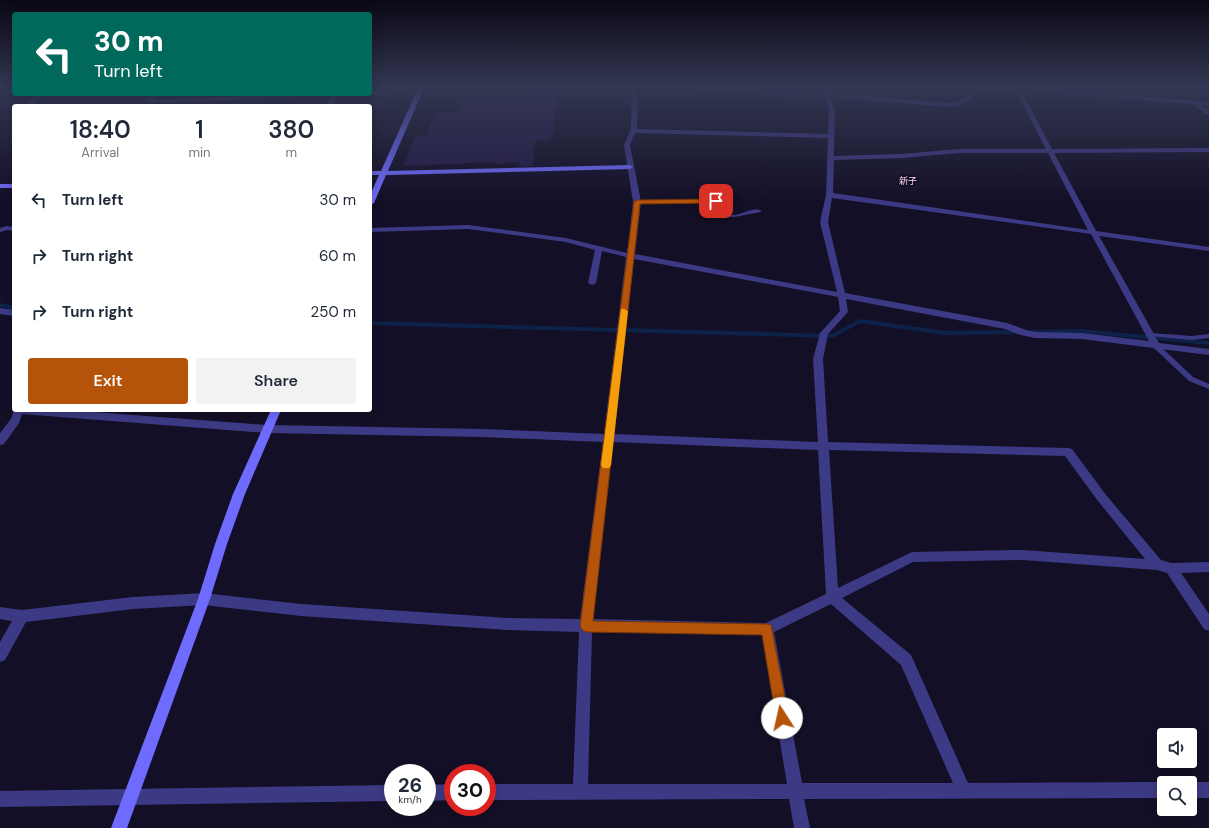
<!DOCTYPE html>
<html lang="en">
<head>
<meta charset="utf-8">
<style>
	:root { --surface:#fff; --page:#f2f2f3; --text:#1f2937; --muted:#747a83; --accent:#b45309 }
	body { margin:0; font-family:"DM Sans","Noto Sans JP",sans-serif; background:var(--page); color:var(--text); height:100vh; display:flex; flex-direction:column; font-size:15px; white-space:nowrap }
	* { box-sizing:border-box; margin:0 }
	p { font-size:13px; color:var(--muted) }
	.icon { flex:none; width:22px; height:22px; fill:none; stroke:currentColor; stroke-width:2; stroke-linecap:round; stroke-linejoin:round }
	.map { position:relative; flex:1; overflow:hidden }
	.panel { position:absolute; left:12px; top:104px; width:360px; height:308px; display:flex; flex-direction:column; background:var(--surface); border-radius:4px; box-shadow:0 2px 10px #0003 }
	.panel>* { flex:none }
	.hud { position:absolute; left:12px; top:12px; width:360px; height:84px; border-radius:4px; box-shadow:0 2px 10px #0003; background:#00695c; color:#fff; overflow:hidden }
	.fabs { position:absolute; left:1157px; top:728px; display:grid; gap:8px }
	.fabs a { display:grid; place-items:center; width:40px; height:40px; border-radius:4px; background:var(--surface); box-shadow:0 2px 10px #0003; font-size:20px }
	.speed { position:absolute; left:384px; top:764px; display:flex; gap:8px; font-size:20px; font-weight:700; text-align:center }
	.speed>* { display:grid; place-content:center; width:52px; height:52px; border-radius:50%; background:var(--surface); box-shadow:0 2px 10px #0003; line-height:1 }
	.speed small { font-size:10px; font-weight:400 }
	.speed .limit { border:6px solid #d22; background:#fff; color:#111 }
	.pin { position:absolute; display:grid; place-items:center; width:34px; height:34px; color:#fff; margin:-17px; border-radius:8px; box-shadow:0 2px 6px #0006 }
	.me { position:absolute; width:44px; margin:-22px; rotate:350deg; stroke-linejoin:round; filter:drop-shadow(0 0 3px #0008) }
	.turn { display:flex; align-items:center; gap:14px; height:84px; padding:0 16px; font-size:18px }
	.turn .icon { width:52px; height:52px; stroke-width:2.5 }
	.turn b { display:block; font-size:28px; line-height:34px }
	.eta { display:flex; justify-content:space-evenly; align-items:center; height:68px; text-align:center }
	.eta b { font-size:24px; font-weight:600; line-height:28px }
	.cta { display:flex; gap:8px; margin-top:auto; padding:8px 16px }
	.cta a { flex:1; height:46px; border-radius:4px; background:var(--accent); color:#fff; font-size:16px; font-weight:600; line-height:46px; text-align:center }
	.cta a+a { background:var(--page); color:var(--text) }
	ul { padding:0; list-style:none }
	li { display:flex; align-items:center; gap:12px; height:56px; padding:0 16px }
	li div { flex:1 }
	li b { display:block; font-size:15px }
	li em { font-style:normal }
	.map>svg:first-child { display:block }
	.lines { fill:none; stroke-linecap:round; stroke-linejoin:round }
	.stream { stroke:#0c2248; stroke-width:4 }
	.building { fill:#241b47 }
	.lane { fill:#3d3a85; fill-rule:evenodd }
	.street { fill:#3d3a85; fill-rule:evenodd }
	.secondary { fill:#6f6bff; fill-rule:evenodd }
	.route { fill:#b45309; stroke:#753606 }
	.slow { fill:#f59e0b }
	.labels { text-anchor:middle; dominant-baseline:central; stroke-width:4; stroke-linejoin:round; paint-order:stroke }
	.far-neighbourhood-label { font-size:9px; fill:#ffd6f0; stroke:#130f26 }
</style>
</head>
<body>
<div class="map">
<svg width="1209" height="828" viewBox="0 0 1209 828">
	<rect width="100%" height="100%" fill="#130f26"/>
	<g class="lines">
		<g class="stream">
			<polyline points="0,305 14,308"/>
			<polyline points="370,323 832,336 860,321 945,333 1019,332"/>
			<polyline points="1027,332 1080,331 1209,343"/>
		</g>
	</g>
	<polygon class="building" points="541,86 556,86 557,90 553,137 550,137 549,140 535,141 533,166 519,166 520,162 494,164 495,162 403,166 415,136 426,136 431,122 435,121 437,112 459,112 465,91 541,91"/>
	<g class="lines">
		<g class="lane">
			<path d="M716,200H718C721,204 723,210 727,213C737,220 751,205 762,211C758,213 754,213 749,214C731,218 725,221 714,203H637L635,202L637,201Z"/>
			<polygon points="1151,333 1192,336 1209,334 1209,338 1192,340 1149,336 1148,335 1149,334"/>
			<polygon points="1155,345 1159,345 1193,377 1209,384 1209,389 1189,381 1155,349 1154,347"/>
		</g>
		<g class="street">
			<path d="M632,86H638L637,129L828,134L829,109L825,97L797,98L774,94L707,93L700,90L699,86H705V88L708,89L774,90L797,94L824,93L822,86H828L830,93L949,103L958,102L977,90L1016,86L1022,92L1052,149L1209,148V152L1054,153L1096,231L1209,247V251L1099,236L1159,343L1209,349V355L1160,349L1157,350L1153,348L1082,339L1035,338L1021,335L1005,329L846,299L848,312L828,334L823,359L828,442L1068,448L1072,449L1106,495L1161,560L1171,563L1209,562V572L1181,573L1209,614V631L1204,629L1167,573L1157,570L1023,560L913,562L842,598L911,655L968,783L1164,782L1165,783H1164V798L804,799L810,828H794L789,799L487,800V784H573L579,632L508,630L301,616L204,605L133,609L26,622L5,660L0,662V642L12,621L0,619V607L22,610L133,597L204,593L301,604L508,618L580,619L603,442L483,437L267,433L22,414L19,423L4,444L0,445V433L11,419L14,410H67L267,425L483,429L604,434L626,257L602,251L596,283L592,285L588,283L595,250L566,242L468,229L370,232V228L468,225L566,238L627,253L633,202L624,145L631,129ZM1013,89L1017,93L1046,149H959L901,154L834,156L835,109L831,97L949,107L961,105L981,92ZM635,133L828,138L826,195L820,222L837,292L635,254L641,202L630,145ZM959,153H1048L1088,230L833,193L834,160L901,158ZM832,198L1091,234L1149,341L1082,333L1035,332L1026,330L1007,323L845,293L828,222ZM634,259L838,297L840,311L820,333L813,359L818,442L614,434ZM613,442L818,450L826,594L766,623L593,619ZM829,450L1065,456L1098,501L1145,559L1023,550L912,552L838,588ZM831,604L901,665L953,783H802L774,632ZM592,632L762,635L787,784H588Z"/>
			<polygon points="1022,86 1209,102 1209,106 1200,105 1209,111 1209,116 1192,104 1054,93"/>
			<polygon points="420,89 423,91 422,92 370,95 368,94 370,94 370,91"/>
			<polygon points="38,94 44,94 31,106 25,106"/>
			<polygon points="153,94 159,94 154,100 307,94 352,94 349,96 337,96 332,106 326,106 331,96 148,103 147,102"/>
			<polygon points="7,226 14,227 14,231 7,230 0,232 0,228"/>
			<polygon points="0,308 14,310 14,316 0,314"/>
			<polygon points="1190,782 1209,782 1209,798 1190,798 1190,783 1189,783"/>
			<polygon points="453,784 453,800 427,801 427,785"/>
			<polygon points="393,785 393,801 0,807 0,791"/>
		</g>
		<g class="secondary">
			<polygon points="419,86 425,86 388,171 630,165 633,167 630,169 386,175 374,203 370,205 370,195 379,175 370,175 370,171 381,171"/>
			<rect x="0" y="184" width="14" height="4"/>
			<polygon points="271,410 281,410 245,494 227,544 210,599 127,828 111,828 198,599 215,544 233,494"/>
		</g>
	</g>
	<linearGradient id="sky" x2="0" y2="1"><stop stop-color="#0a0815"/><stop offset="0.43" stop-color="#333752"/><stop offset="1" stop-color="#333752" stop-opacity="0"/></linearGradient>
	<rect width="1209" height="202" fill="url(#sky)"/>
	<polygon class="route" points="716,199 718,200 718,203 640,204 593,621 767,624 771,625 789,718 787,723 782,725 778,723 776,718 762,635 586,632 582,630 580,626 634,202 637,200"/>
	<polygon class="slow" points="621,309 624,309 628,311 611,465 609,468 603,468 601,465"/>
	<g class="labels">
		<g class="far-neighbourhood-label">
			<text x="908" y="181">新子</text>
		</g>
	</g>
</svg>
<div class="fabs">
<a><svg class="icon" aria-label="sound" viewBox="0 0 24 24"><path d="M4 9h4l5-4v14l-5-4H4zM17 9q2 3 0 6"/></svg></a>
<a><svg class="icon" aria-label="search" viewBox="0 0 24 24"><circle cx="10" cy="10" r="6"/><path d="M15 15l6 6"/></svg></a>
</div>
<div class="speed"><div>26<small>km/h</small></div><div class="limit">30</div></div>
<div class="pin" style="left:716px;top:201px;background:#d93025"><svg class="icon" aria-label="arrive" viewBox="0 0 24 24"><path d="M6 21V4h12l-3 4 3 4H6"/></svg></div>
<svg class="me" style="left:782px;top:718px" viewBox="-20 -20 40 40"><circle r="19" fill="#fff"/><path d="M0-13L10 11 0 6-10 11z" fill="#b45309"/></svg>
<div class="hud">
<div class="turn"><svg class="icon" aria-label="left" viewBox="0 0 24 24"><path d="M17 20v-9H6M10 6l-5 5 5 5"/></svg><div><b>30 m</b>Turn left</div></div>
</div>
<section class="panel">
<div class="eta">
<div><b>18:40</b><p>Arrival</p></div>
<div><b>1</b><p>min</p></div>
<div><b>380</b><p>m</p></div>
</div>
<ul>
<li><svg class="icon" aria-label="left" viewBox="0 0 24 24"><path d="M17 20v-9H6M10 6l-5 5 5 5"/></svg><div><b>Turn left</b></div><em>30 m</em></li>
<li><svg class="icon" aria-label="right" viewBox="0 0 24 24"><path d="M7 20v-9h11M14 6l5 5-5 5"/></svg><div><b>Turn right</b></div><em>60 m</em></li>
<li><svg class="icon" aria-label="right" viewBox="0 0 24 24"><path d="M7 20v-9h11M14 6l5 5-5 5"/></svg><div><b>Turn right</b></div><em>250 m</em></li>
</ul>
<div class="cta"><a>Exit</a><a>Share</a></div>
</section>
</div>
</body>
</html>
